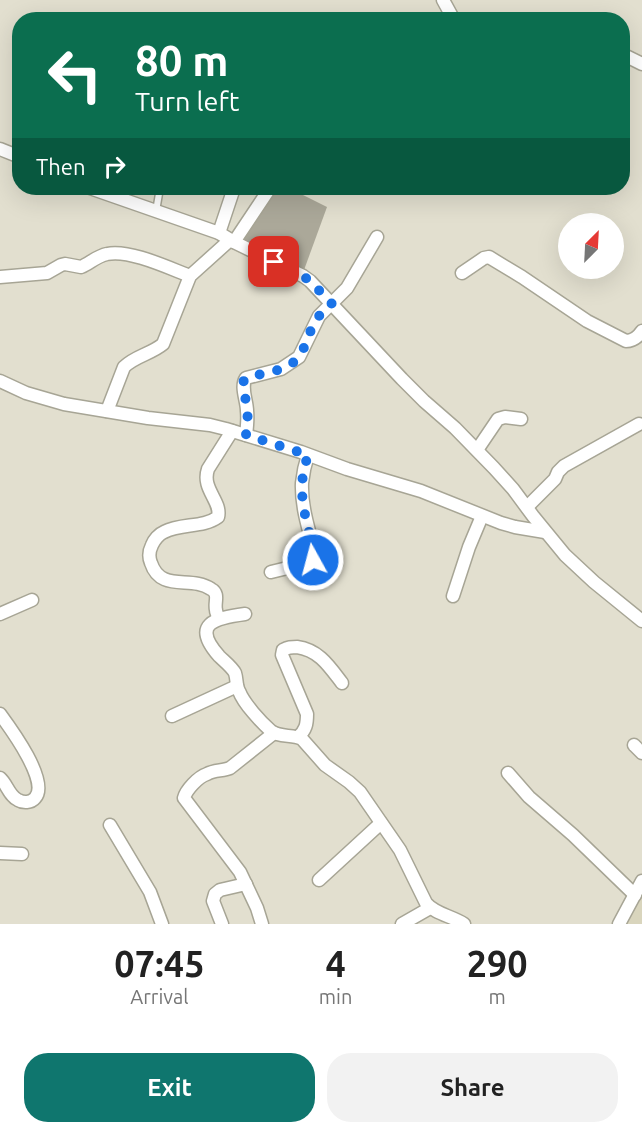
<!DOCTYPE html>
<html lang="en">
<head>
<meta charset="utf-8">
<style>
	:root { --surface:#fff; --page:#f2f2f2; --text:#222; --muted:#767676; --accent:#0f766e }
	body { margin:0; font-family:Ubuntu,sans-serif; background:var(--page); color:var(--text); height:100vh; display:flex; flex-direction:column; font-size:22px; white-space:nowrap }
	* { box-sizing:border-box; margin:0 }
	p { font-size:20px; color:var(--muted) }
	.icon { flex:none; width:33px; height:33px; fill:none; stroke:currentColor; stroke-width:2; stroke-linecap:round; stroke-linejoin:round }
	.map { position:relative; height:924px; overflow:hidden }
	.side { display:flex; flex-direction:column; background:var(--surface); flex:1 }
	.side>* { flex:none }
	.top-card { position:absolute; left:12px; top:12px; width:618px; height:183px; border-radius:24px; box-shadow:0 6px 24px #0002; background:#0b6e4f; color:#fff; overflow:hidden }
	.needle { width:39px; rotate:24deg }
	.buttons { position:absolute; left:558px; top:213px; display:grid; gap:12px }
	.buttons a { display:grid; place-items:center; width:66px; height:66px; border-radius:50%; background:var(--surface); box-shadow:0 6px 24px #0002; font-size:30px }
	.pin { position:absolute; display:grid; place-items:center; width:51px; height:51px; color:#fff; margin:-26px; border-radius:12px; box-shadow:0 3px 9px #0006 }
	.me { position:absolute; width:66px; margin:-33px; rotate:353deg; stroke-linejoin:round; filter:drop-shadow(0 0 4px #0008) }
	.turn { display:flex; align-items:center; gap:21px; height:126px; padding:0 24px; font-size:27px }
	.turn .icon { width:78px; height:78px; stroke-width:2.5 }
	.turn b { display:block; font-size:42px; line-height:51px }
	.then { display:flex; align-items:center; height:57px; padding:0 24px; background:#0003; gap:12px; font-size:22px }
	.eta { display:flex; justify-content:space-evenly; align-items:center; height:102px; text-align:center }
	.eta b { font-size:36px; font-weight:600; line-height:42px }
	.button { display:flex; gap:12px; margin-top:auto; padding:12px 24px }
	.button a { flex:1; height:69px; border-radius:24px; background:var(--accent); color:#fff; font-size:24px; font-weight:600; line-height:69px; text-align:center }
	.button a+a { background:var(--page); color:var(--text) }
	.map>svg:first-child { display:block }
	.built { fill:#d9d5bd }
	.building { fill:#aba899 }
	.lines { fill:none; stroke-linecap:round; stroke-linejoin:round }
	.lane-casing { stroke:#a7a595; stroke-width:9 }
	.street-casing { stroke:#a7a595; stroke-width:15 }
	.lane { stroke:#fff; stroke-width:6 }
	.street { stroke:#fff; stroke-width:12 }
	.route { stroke:#1a73e8; stroke-width:10; stroke-dasharray:0 18 }
</style>
</head>
<body>
<div class="map">
<svg width="642" height="924" viewBox="0 0 642 924">
	<rect width="100%" height="100%" fill="#e2dfcf"/>
	<polygon class="built" points="642,894 642,924 625,924"/>
	<polygon class="building" points="277,188 289,188 327,207 304,270 243,241"/>
	<g class="lines">
		<defs>
			<polyline id="lane" points="156,211 160,188"/>
			<g id="street">
				<polyline points="443,0 454,20"/>
				<polyline points="622,54 642,64"/>
				<polyline points="0,149 20,157"/>
				<polyline points="90,188 219,233 234,242 303,276 310,281 402,379 424,401 455,428 494,468 513,489 533,516 565,555 594,582 642,621"/>
				<polyline points="219,233 234,188"/>
				<polyline points="234,242 270,188"/>
				<path d="M462,273L484,258L489,257L522,277L587,321L626,341C633,341 638,337 642,331"/>
				<path d="M0,277L47,273L61,265L65,264L81,267C90,263 97,256 107,254C129,249 169,268 190,276"/>
				<polyline points="0,381 26,393 64,404 148,418 210,425 226,429 301,452 347,469 421,491 501,523 515,527 545,532"/>
				<path d="M107,411L124,367C135,356 151,354 163,344L190,276L230,240"/>
				<path d="M246,435C247,427 248,419 247,411C247,400 240,387 246,378L281,369L299,357L319,316L347,288L377,237"/>
				<polyline points="477,450 498,419 505,417 521,419"/>
				<polyline points="527,507 555,479 558,472 564,466 639,424"/>
				<path d="M271,572L308,563C313,560 314,559 315,553C309,531 301,506 302,483C303,473 305,464 308,455"/>
				<polyline points="453,596 469,547 482,516"/>
				<polyline points="0,614 32,600"/>
				<path d="M245,614C214,618 191,624 219,656C224,661 232,667 235,673C237,679 236,686 239,691C244,704 261,722 271,731C280,738 292,734 302,739L325,765L349,782L360,792L400,850L426,903C435,914 452,916 464,924"/>
				<path d="M220,618C218,616 216,613 216,610C214,602 220,594 211,589C191,575 161,593 151,563C148,556 149,551 152,545C154,540 159,534 164,532C181,523 203,528 218,517C222,501 201,489 208,469L232,431"/>
				<path d="M0,714C11,729 50,782 35,798C31,803 23,803 18,800C9,796 7,784 0,778"/>
				<polyline points="172,716 237,686"/>
				<path d="M298,737C306,730 307,724 307,714L282,655L283,650C288,647 291,647 297,647C319,650 329,666 342,683"/>
				<polyline points="634,745 642,753"/>
				<polyline points="508,773 529,797 573,835 635,895"/>
				<polyline points="110,825 150,892 162,924"/>
				<polyline points="0,853 22,854"/>
				<polyline points="319,880 381,823"/>
				<polyline points="222,924 213,901 215,894 220,890 246,884"/>
				<path d="M262,924L257,908L240,872L184,798C186,790 198,777 207,774C214,770 223,771 230,768L274,733"/>
				<polyline points="402,924 430,908"/>
				<polyline points="619,924 642,881"/>
			</g>
		</defs>
		<use href="#lane" class="lane-casing"/>
		<use href="#street" class="street-casing"/>
		<use href="#lane" class="lane"/>
		<use href="#street" class="street"/>
	</g>
	<g class="lines">
		<path class="route" d="M274,262L303,276L310,281L332,304L319,316L313,325L303,350L294,362L282,369L246,378L243,382V387L248,411L246,435L308,455C305,464 303,473 302,483C301,506 309,532 315,554L313,560"/>
	</g>
</svg>
<div class="buttons">
<a><svg class="needle" viewBox="-14 -14 28 28"><path d="M0-13l5 13h-10z" fill="#e53935"/><path d="M0 13l5-13h-10z" fill="#767676"/></svg></a>
</div>
<div class="pin" style="left:274px;top:262px;background:#d93025"><svg class="icon" aria-label="arrive" viewBox="0 0 24 24"><path d="M6 21V4h12l-3 4 3 4H6"/></svg></div>
<svg class="me" style="left:313px;top:560px" viewBox="-20 -20 40 40"><circle r="17" fill="#1a73e8" stroke="#fff" stroke-width="3"/><path d="M0-11L8 9 0 5-8 9z" fill="#fff"/></svg>
<div class="top-card">
<div class="turn"><svg class="icon" aria-label="left" viewBox="0 0 24 24"><path d="M17 20v-9H6M10 6l-5 5 5 5"/></svg><div><b>80 m</b>Turn left</div></div>
<div class="then">Then<svg class="icon" aria-label="right" viewBox="0 0 24 24"><path d="M7 20v-9h11M14 6l5 5-5 5"/></svg></div>
</div>
</div>
<section class="side">
<div class="eta">
<div><b>07:45</b><p>Arrival</p></div>
<div><b>4</b><p>min</p></div>
<div><b>290</b><p>m</p></div>
</div>
<div class="button"><a>Exit</a><a>Share</a></div>
</section>
</body>
</html>
